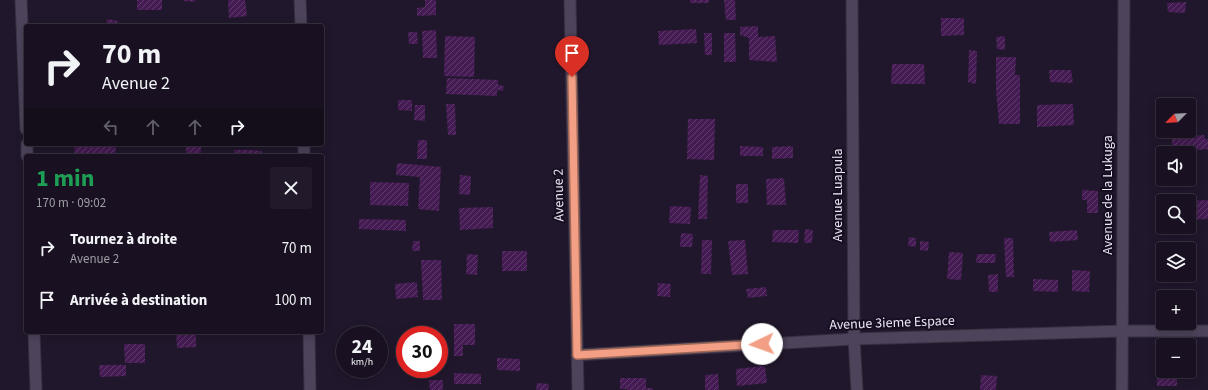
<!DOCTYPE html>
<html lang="fr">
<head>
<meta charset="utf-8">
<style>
	:root { --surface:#191121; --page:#221a2a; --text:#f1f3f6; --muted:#9f9da5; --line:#37313f }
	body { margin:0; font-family:"Source Sans 3",sans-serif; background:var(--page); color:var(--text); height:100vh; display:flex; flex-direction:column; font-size:15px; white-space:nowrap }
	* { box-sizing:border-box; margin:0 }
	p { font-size:13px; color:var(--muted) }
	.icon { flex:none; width:22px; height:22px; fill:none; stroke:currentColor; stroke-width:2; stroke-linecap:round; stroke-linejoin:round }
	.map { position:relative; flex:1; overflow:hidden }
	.drawer { position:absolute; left:24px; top:154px; width:300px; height:180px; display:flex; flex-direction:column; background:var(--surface); border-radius:4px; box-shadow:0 2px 10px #0003,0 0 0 1px var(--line) }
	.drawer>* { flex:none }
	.top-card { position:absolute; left:24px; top:24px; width:300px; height:122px; border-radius:4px; box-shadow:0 2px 10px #0003,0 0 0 1px var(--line); background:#191121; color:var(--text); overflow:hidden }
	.needle { width:26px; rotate:246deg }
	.fabs { position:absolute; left:1156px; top:98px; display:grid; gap:8px }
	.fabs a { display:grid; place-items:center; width:40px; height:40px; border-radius:4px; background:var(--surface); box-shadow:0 2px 10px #0003,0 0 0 1px var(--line); font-size:20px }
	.speed { position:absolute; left:336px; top:326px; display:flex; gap:8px; font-size:20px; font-weight:700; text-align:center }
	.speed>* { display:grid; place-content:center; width:52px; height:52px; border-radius:50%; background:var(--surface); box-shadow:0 2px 10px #0003,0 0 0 1px var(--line); line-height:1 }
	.speed small { font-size:10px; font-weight:400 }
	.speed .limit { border:6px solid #d22; background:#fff; color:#111 }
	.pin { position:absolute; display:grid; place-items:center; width:34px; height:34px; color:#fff; margin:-41px -17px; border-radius:50% 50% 50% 0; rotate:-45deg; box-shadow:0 0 4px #0007 }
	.pin .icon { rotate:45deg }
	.me { position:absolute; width:44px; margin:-22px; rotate:267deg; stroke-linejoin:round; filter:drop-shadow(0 0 3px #0008) }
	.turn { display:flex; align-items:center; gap:14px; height:84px; padding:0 12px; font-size:18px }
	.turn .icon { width:52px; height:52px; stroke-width:2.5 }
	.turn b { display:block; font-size:28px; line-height:34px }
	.lanes { display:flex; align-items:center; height:38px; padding:0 12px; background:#0003; justify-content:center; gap:20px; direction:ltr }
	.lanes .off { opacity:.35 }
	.round { display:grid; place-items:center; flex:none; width:42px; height:42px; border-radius:4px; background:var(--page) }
	.headline { display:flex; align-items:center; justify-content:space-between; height:68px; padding:0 12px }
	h1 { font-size:24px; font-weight:700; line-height:30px; color:#1e9e55 }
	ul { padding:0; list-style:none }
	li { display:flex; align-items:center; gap:12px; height:52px; padding:0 12px }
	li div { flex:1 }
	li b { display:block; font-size:15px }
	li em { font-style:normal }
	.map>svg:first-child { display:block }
	.building { fill:url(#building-hatch) }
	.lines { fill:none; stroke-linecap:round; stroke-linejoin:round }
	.minor-casing { stroke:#373041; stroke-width:13 }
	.minor { stroke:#4d435b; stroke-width:11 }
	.route-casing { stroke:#9e6756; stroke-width:10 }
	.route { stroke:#f39f85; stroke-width:7 }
	.labels { text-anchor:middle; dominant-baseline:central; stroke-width:4; stroke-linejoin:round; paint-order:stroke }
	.street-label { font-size:14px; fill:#ebe6f4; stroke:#170e22 }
</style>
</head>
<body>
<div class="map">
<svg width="1208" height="390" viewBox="0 0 1208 390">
	<defs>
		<pattern id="building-hatch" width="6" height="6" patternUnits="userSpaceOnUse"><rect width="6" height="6" fill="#441b52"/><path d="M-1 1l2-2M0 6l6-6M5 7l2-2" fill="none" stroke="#5f3c6c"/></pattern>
	</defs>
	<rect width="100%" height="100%" fill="#21172c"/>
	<g class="building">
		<rect x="137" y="0" width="25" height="10"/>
		<polygon points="184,0 195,0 195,2 184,1"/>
		<polygon points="228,0 245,0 247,16 229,18"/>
		<polygon points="425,0 436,0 436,15 417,16 417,8 425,7"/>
		<rect x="690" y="0" width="19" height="3"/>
		<polygon points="724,0 735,0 736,20 726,20"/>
		<polygon points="1186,2 1185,13 1168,12 1167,3"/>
		<polygon points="941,18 964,18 964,35 941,36"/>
		<polygon points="107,19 118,21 117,26 106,26"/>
		<polygon points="758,26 758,37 775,36 777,62 749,60 749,38 740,35 740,27"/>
		<polygon points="696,29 697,43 659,45 658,31"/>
		<polygon points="436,30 437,58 423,58 422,31"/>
		<polygon points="408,32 417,32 418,44 409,44"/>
		<polygon points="704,33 712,33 712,55 705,55"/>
		<polygon points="724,33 735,33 736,62 724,62"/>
		<polygon points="445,36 475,37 474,77 444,76"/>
		<polygon points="1005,36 1005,50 997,49 996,37"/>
		<polygon points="969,50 977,51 976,84 968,82"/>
		<polygon points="996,57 1016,57 1015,75 1020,75 1020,124 999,124 996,89"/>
		<polygon points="892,64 924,64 925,84 891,84"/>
		<polygon points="1049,70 1071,70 1073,83 1050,82"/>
		<polygon points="447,78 498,80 498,85 504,86 503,91 497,90 497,96 446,94"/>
		<polygon points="398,100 412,100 412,111 398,110"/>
		<polygon points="446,104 455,104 456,135 448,135"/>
		<polygon points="1073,104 1074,125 1037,127 1037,105"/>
		<polygon points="415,105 425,105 425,121 414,120"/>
		<polygon points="688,119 715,119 714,160 687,159"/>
		<polygon points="1205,135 1205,139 1208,139 1208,149 1183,151 1183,147 1172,148 1172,137"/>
		<polygon points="418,140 427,140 427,159 417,159"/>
		<polygon points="75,144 116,144 115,156 74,156"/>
		<rect x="186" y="144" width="15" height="12"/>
		<polygon points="740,146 763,147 763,156 740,156"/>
		<polygon points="793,146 793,158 772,159 772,147"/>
		<polygon points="234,150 249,150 262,151 261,156 234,156"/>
		<polygon points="397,163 441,167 439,211 418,209 420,177 396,175"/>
		<polygon points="460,175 471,176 470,195 459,194"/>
		<polygon points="700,175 708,176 707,219 698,219"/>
		<polygon points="784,178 786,205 767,205 766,179"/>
		<polygon points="370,182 409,183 408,206 370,205"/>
		<rect x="736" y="184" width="12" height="19"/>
		<polygon points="1082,190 1098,191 1098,213 1087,213 1087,200 1082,200"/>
		<polygon points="1208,200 1208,219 1189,220 1189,201"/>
		<polygon points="670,206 691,207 690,224 669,223"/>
		<polygon points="493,207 493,228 460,230 459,208"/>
		<polygon points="359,219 406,220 406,231 359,229"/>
		<polygon points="805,229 813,230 812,243 804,243"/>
		<polygon points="773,230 799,230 798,243 772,242"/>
		<polygon points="1077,230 1078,240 1050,242 1049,232"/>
		<polygon points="681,233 693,234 692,247 680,247"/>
		<polygon points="909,237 916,238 916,247 908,246"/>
		<polygon points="1004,238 1013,238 1014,277 1006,277"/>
		<polygon points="702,240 712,240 711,274 701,274"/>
		<polygon points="745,240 748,274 732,275 728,241"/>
		<polygon points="413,241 420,241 420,251 412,251"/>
		<polygon points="920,241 929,242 928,251 920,250"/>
		<rect x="502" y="251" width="25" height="20"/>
		<polygon points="949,252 963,253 961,280 947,279"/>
		<polygon points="467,254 478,255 477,275 466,274"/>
		<polygon points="977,254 996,254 995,263 976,263"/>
		<polygon points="421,260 441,260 442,300 423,300"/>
		<polygon points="1072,270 1090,271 1089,292 1072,291"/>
		<polygon points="998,274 998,292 989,292 988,275"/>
		<polygon points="1033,279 1058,280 1058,292 1033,291"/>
		<polygon points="417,282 418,297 396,299 395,284"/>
		<polygon points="658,283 671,284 670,297 657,296"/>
		<polygon points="766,287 767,296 748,298 746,289"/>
		<polygon points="454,324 475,324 475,345 463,345 463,356 454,356"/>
		<polygon points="176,332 196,332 196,347 177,348"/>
		<polygon points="124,344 145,344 145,363 125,363"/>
		<polygon points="1157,352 1163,352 1163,371 1186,371 1186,374 1177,374 1177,386 1157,386"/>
		<polygon points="497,358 520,359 520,371 497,370"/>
		<polygon points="99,365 126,365 126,376 100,377"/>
		<polygon points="765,366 767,383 737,386 736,369"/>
		<polygon points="454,373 481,374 481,384 454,384"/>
		<polygon points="718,374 719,390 705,390 705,375"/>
		<polygon points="981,375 997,376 996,390 980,390"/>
		<polygon points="620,378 646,378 646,388 653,388 653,390 627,390 627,389 620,389"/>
		<polygon points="429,380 443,380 443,390 430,390"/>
		<polygon points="537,383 549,384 548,390 536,390"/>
	</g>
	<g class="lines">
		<defs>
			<g id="minor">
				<polyline points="21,0 26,129"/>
				<polyline points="300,0 301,26"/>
				<polyline points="570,0 578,390"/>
				<polyline points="852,0 854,339 857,390"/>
				<polyline points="27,144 27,156"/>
				<polyline points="304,144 304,156"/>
				<polyline points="34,332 36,390"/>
				<polyline points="309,332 310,390"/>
				<polyline points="577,355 854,339 1123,331 1208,331"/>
				<polyline points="1122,390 1124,0"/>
			</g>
		</defs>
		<use href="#minor" class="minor-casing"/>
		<use href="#minor" class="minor"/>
	</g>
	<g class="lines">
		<defs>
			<polyline id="route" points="572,77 577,355 762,344"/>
		</defs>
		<use href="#route" class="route-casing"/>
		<use href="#route" class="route"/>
	</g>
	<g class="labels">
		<g class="street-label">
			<text transform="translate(559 195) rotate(-91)">Avenue 2</text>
			<text transform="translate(838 195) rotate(-90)">Avenue Luapula</text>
			<text transform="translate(1108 195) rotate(-90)">Avenue de la Lukuga</text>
			<text transform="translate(892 323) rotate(-2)">Avenue 3ieme Espace</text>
		</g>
	</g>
</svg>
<div class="fabs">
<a><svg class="needle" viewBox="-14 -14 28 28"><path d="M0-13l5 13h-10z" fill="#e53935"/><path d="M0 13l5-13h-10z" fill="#9f9da5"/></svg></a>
<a><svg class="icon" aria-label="sound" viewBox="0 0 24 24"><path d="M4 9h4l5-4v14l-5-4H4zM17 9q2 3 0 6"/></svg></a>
<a><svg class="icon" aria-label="search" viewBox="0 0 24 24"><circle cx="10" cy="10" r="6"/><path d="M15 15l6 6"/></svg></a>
<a><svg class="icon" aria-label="layers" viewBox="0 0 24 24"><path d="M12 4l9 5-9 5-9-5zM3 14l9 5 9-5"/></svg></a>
<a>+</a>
<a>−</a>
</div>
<div class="speed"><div>24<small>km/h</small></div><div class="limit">30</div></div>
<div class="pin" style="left:572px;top:77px;background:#d93025"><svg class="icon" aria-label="arrive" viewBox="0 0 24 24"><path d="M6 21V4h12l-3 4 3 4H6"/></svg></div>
<svg class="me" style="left:762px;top:344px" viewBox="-20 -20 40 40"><circle r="19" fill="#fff"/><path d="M0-13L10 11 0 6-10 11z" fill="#f39f85"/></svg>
<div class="top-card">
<div class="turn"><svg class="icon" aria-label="right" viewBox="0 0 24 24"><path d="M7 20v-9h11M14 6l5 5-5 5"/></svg><div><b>70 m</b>Avenue 2</div></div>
<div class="lanes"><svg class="icon off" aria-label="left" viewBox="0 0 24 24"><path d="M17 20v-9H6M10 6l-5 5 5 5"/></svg><svg class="icon off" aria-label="ahead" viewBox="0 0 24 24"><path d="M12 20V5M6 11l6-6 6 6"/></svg><svg class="icon off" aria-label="ahead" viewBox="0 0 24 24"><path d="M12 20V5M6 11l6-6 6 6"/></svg><svg class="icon" aria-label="right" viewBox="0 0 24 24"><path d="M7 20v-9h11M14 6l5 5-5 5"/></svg></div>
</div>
<section class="drawer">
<div class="headline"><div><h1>1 min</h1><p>170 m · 09:02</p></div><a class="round"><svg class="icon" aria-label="close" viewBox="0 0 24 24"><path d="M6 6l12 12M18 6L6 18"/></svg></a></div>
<ul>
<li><svg class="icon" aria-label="right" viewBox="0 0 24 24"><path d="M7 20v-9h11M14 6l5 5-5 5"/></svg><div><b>Tournez à droite</b><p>Avenue 2</p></div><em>70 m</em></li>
<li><svg class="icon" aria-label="arrive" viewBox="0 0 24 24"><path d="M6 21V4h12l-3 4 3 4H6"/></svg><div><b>Arrivée à destination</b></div><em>100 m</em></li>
</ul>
</section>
</div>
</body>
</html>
